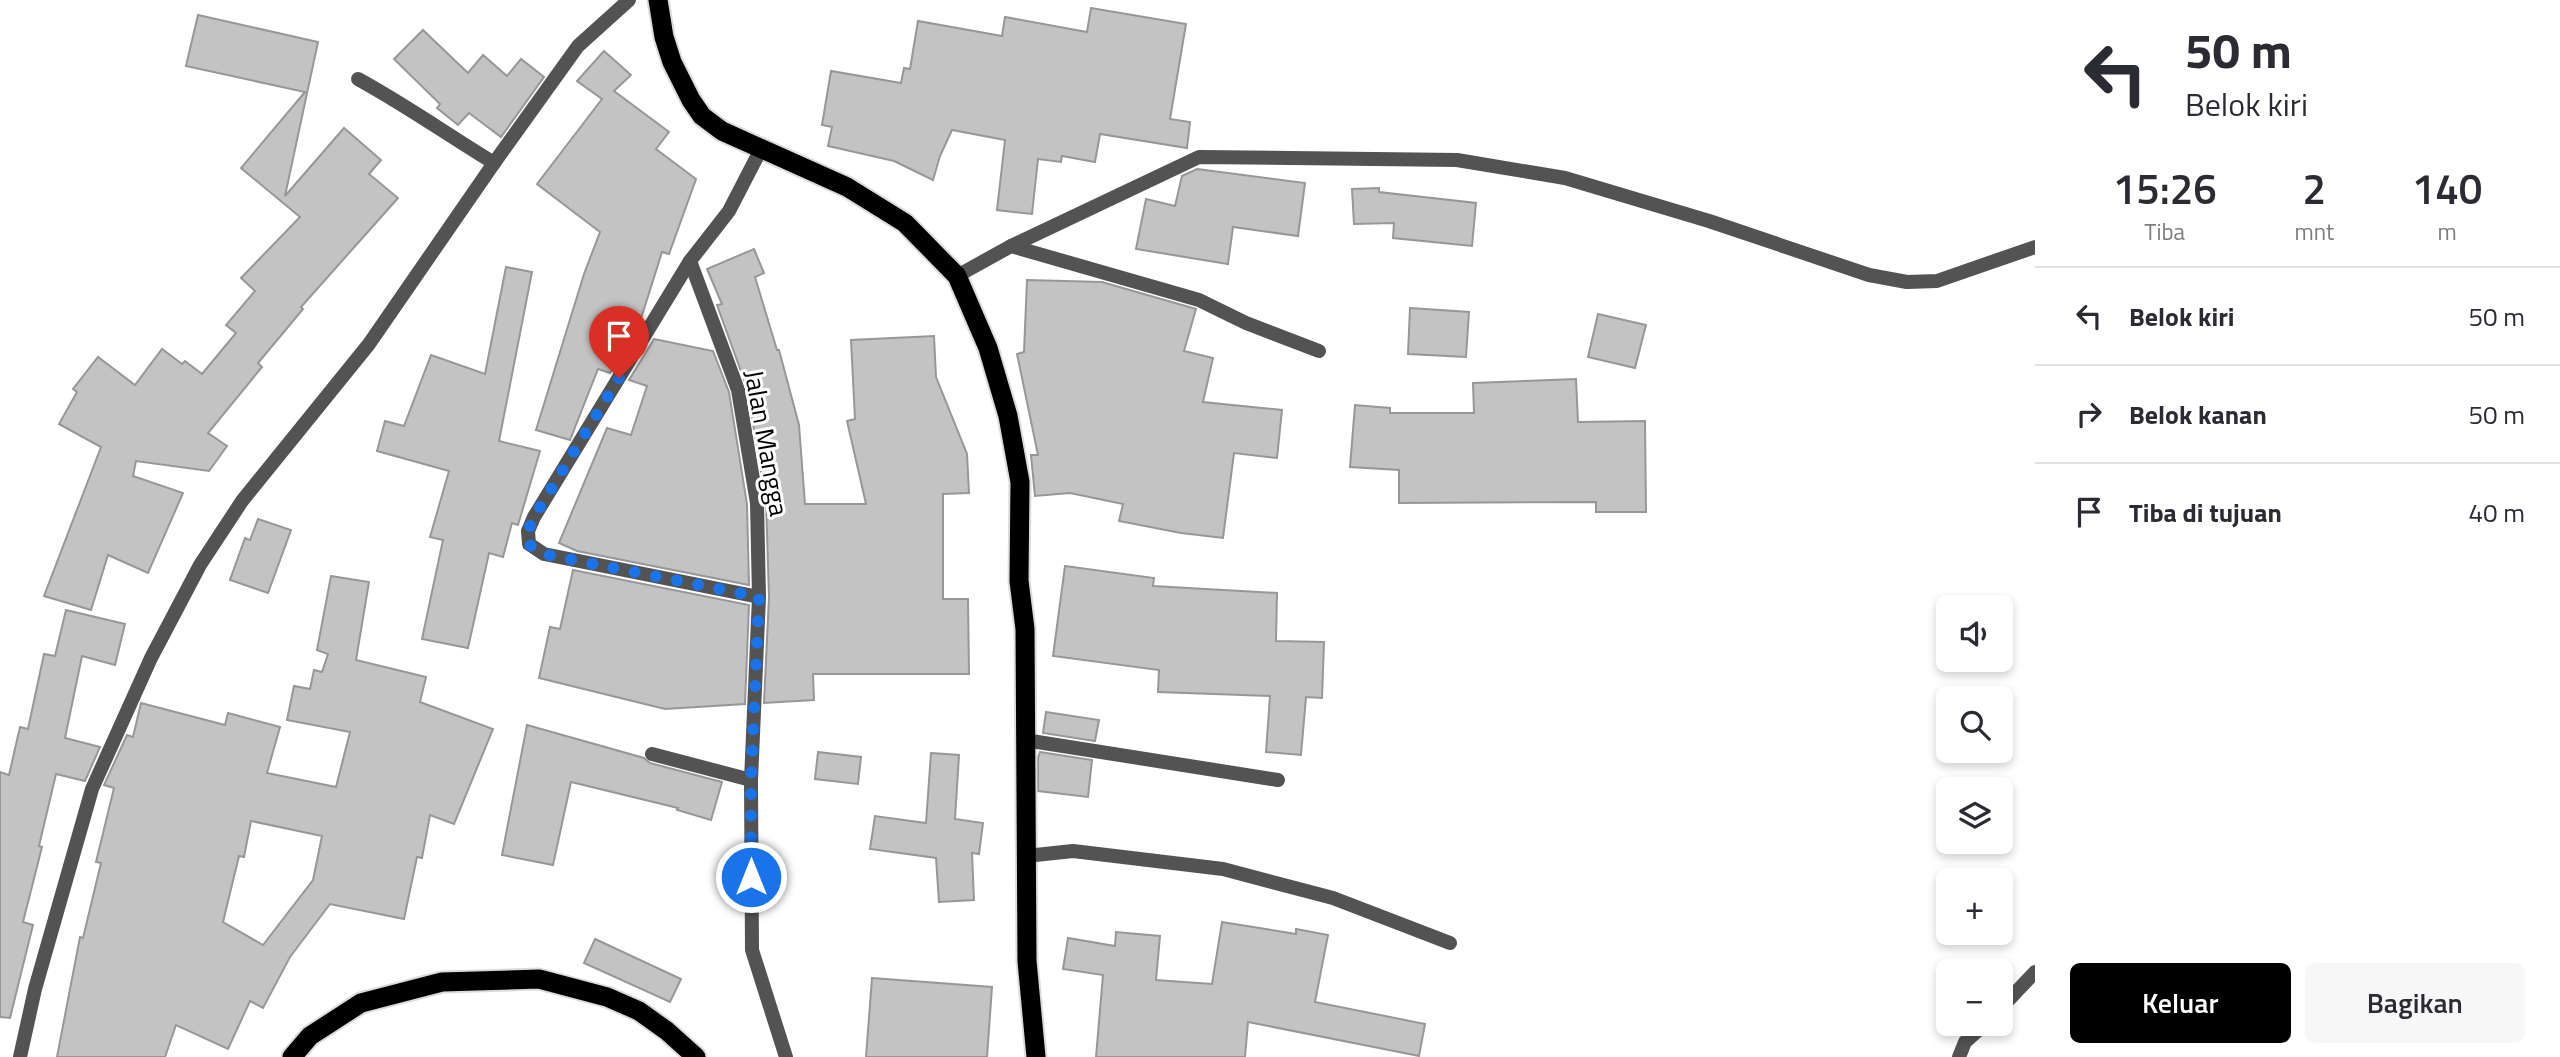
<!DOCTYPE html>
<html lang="id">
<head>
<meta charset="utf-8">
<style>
	:root { --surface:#fff; --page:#f7f7f7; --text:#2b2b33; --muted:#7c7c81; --line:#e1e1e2; --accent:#000 }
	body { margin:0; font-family:"Titillium Web",sans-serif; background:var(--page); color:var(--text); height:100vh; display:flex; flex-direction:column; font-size:26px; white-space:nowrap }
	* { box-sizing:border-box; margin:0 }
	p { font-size:23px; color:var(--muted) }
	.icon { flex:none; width:38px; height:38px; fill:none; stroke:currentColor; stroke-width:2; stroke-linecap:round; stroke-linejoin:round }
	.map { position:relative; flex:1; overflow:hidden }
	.details { display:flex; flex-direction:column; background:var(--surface); width:525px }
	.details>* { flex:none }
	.hud { background:#fff; color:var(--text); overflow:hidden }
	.controls { position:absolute; left:1936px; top:595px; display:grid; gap:14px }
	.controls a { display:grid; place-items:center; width:77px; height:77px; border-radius:10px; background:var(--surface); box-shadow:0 4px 10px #0003; font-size:35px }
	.pin { position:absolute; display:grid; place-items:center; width:60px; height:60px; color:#fff; margin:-72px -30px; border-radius:50% 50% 50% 0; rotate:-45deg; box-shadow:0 0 7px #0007 }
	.pin .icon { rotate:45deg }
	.me { position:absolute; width:77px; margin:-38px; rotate:0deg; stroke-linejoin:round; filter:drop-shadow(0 0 5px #0008) }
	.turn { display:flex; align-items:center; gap:24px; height:147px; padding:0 35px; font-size:32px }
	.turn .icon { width:91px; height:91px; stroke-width:2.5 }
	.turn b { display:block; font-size:49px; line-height:60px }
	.eta { display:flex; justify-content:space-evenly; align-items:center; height:119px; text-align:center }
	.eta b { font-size:42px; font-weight:600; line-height:49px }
	.action { display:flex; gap:14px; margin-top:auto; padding:14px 35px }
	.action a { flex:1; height:80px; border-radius:10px; background:var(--accent); color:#fff; font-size:28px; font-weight:600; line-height:80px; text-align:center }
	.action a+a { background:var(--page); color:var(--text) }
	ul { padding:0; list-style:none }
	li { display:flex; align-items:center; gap:21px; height:98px; padding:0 35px; border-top:2px solid var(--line) }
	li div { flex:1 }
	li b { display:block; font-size:26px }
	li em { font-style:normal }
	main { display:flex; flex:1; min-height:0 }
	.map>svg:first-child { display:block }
	.building { fill:#c3c3c3; stroke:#979797; stroke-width:2; fill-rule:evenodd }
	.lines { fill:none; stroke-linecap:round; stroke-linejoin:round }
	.trunk-casing { stroke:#dbdbdb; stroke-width:23 }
	.service { stroke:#535353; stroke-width:14 }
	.minor { stroke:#535353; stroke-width:14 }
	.trunk { stroke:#000; stroke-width:19 }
	.route { stroke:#1a73e8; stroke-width:12; stroke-dasharray:0 21.6 }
	.labels { text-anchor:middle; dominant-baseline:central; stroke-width:6; stroke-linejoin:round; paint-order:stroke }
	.street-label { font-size:26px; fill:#000; stroke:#fff }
</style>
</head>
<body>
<main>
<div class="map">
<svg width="2035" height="1057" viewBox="0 0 2035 1057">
	<rect width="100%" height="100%" fill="#fff"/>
	<g class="building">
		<polygon points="1091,8 1186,24 1170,119 1190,122 1187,148 1100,134 1095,162 1062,156 1061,162 1038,159 1032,214 997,210 1005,140 952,130 940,156 933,180 894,161 828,146 832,127 822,125 831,71 901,83 904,68 910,69 918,21 1002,36 1005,17 1087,32"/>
		<polygon points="198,15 318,42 285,196 344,128 381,160 369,174 398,198 301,307 303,309 258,363 262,367 208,433 227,446 209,471 136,461 133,476 183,493 148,573 108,555 91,610 44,596 101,447 59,424 77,392 73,389 98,357 135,385 162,349 182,364 185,361 202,374 236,333 226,325 255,291 241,278 300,217 241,168 305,92 186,66"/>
		<polygon points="423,30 468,73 483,55 507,76 521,59 544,77 501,137 469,113 458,125 437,108 440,104 394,59"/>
		<polygon points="604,51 631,75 614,91 669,132 656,149 696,179 669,254 662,252 638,328 610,373 598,369 570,440 536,430 584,274 600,232 537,184 602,99 577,81"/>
		<polygon points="1197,169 1305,183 1298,236 1233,227 1228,264 1136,249 1146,199 1175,206 1182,176"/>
		<polygon points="1379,188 1379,192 1476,203 1472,246 1393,238 1394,223 1354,224 1352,189"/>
		<polygon points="754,249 764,273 755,277 777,350 779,350 799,425 805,504 866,504 847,421 855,419 851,340 934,336 936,377 967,454 969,493 943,494 943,599 968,599 969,674 813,674 814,700 764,703 769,597 766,501 747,388 717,305 722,304 707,269"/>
		<polygon points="506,267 532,272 499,441 540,451 518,525 512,523 503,557 489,553 468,648 422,639 443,540 430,537 449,471 377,451 385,421 404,426 431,355 485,374"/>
		<polygon points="1027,280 1102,282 1196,309 1184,351 1213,358 1203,402 1282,410 1277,458 1234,453 1223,538 1181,533 1119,521 1123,504 1070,493 1035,496 1031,455 1038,455 1017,354 1024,352"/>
		<polygon points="1410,308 1469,312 1466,357 1408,354"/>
		<polygon points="1598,314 1646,325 1635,368 1588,357"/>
		<polygon points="654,339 713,351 729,392 747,504 749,585 577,551 559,543 607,428 631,435 647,386 629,380"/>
		<polygon points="1576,379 1578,422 1645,421 1646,512 1596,512 1596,502 1399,503 1399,470 1350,467 1355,405 1390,408 1390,413 1474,413 1473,383"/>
		<polygon points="258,519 291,530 268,593 230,580 245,538 250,540"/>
		<polygon points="1065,566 1154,578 1153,586 1277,593 1276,641 1324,642 1322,698 1306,697 1301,755 1266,752 1270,696 1158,692 1159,670 1053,656"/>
		<polygon points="573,570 749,605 745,704 665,709 539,678 550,627 560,629"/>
		<path d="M331,576L369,582L356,660L426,677L420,702L493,729L454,824L430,815L422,858L417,857L404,919L330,904L290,957L263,1008L250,1001L228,1049L176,1025L165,1057H57L80,937L83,938L101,863L96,862L114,788L104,785L127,735L133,737L141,703L225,725L228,713L280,727L267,773L336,787L350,732L287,720L294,686L310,689L314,670L322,672L328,654L317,650ZM251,821L322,836L313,880L263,945L223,922L239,856L244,857Z"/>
		<polygon points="66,610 125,624 115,665 82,656 65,738 100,747 85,781 56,774 39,846 42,847 23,922 33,925 10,1018 0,1017 0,772 9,775 20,727 28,729 44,654 55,656"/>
		<polygon points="1046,712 1099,720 1095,741 1043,733"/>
		<polygon points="527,725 644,758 650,763 722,782 711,820 677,810 678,808 571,782 553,865 502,855"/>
		<polygon points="818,752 861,757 858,784 815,779"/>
		<polygon points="1040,752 1092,760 1088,797 1038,791 1038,758"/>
		<polygon points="931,753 959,755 955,819 983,823 979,854 972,853 974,900 939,902 936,858 870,849 875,816 926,823"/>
		<polygon points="1222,922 1296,934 1296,929 1328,935 1315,1002 1425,1024 1419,1056 1248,1022 1245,1057 1096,1057 1103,975 1063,969 1068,938 1115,946 1116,932 1160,936 1156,980 1212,984"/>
		<polygon points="595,939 681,979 670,1002 584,963"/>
		<polygon points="872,978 992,987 987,1057 866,1057"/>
	</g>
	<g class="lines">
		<defs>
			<g id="trunk">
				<polyline points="658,0 664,37 672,62 691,100 702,116 722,131 847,187 905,223 957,276 988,348 1008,416 1020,482 1019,581 1025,629 1027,961 1036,1057"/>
				<polyline points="292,1057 310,1036 361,1003 442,982 539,979 607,997 639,1011 667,1031 696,1057"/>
			</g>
		</defs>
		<use href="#trunk" class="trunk-casing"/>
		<g class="service">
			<path d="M358,79C404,104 448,135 494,163"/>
			<polyline points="2000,1009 2035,972"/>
			<polyline points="1959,1057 1965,1042 1985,1024"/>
		</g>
		<g class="minor">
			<polyline points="761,149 729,211 690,261 534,517 528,531 529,544 544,554 759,597 751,780 752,950 786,1057"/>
			<polyline points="1011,246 1199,300 1246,323 1319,351"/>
			<polyline points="690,261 738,390 757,503 759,597"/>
			<polyline points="957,276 1011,246 1199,157 1457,160 1565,178 1709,221 1869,275 1907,282 1937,281 2035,247"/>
			<polyline points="1025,740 1278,780"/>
			<polyline points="652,754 751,780"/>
			<polyline points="1026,856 1073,851 1223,869 1333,898 1450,943"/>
			<polyline points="20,1057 35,989 92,789 151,658 200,565 242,501 369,344 494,163 578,46 629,0"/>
		</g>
		<use href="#trunk" class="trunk"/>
	</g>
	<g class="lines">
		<polyline class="route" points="619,378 534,517 528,531 528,544 544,554 759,597 751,780 751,877"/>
	</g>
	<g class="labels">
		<g class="street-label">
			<text transform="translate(767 443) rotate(80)">Jalan Mangga</text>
		</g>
	</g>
</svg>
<div class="controls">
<a><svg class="icon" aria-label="sound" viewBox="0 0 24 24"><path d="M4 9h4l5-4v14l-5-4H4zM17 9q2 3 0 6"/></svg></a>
<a><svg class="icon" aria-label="search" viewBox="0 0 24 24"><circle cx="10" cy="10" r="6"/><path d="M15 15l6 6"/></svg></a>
<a><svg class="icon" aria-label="layers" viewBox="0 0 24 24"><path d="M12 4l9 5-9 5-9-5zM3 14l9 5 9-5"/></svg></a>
<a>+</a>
<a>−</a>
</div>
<div class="pin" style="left:619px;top:378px;background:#d93025"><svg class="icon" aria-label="arrive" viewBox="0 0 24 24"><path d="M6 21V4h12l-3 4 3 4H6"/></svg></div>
<svg class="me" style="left:751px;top:877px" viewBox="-20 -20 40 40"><circle r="17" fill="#1a73e8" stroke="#fff" stroke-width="3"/><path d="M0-11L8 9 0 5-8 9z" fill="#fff"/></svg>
</div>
<section class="details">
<div class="hud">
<div class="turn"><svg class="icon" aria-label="left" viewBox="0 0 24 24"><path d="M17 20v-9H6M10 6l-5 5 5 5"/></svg><div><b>50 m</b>Belok kiri</div></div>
</div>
<div class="eta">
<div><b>15:26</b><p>Tiba</p></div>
<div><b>2</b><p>mnt</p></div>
<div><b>140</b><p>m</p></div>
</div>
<ul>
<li><svg class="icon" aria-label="left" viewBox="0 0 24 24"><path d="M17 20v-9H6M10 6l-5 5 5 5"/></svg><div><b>Belok kiri</b></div><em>50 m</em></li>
<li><svg class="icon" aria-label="right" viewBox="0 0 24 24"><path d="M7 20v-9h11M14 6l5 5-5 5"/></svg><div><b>Belok kanan</b></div><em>50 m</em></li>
<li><svg class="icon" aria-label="arrive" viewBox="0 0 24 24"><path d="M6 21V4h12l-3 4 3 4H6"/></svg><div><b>Tiba di tujuan</b></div><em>40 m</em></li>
</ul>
<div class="action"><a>Keluar</a><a>Bagikan</a></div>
</section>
</main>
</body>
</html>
